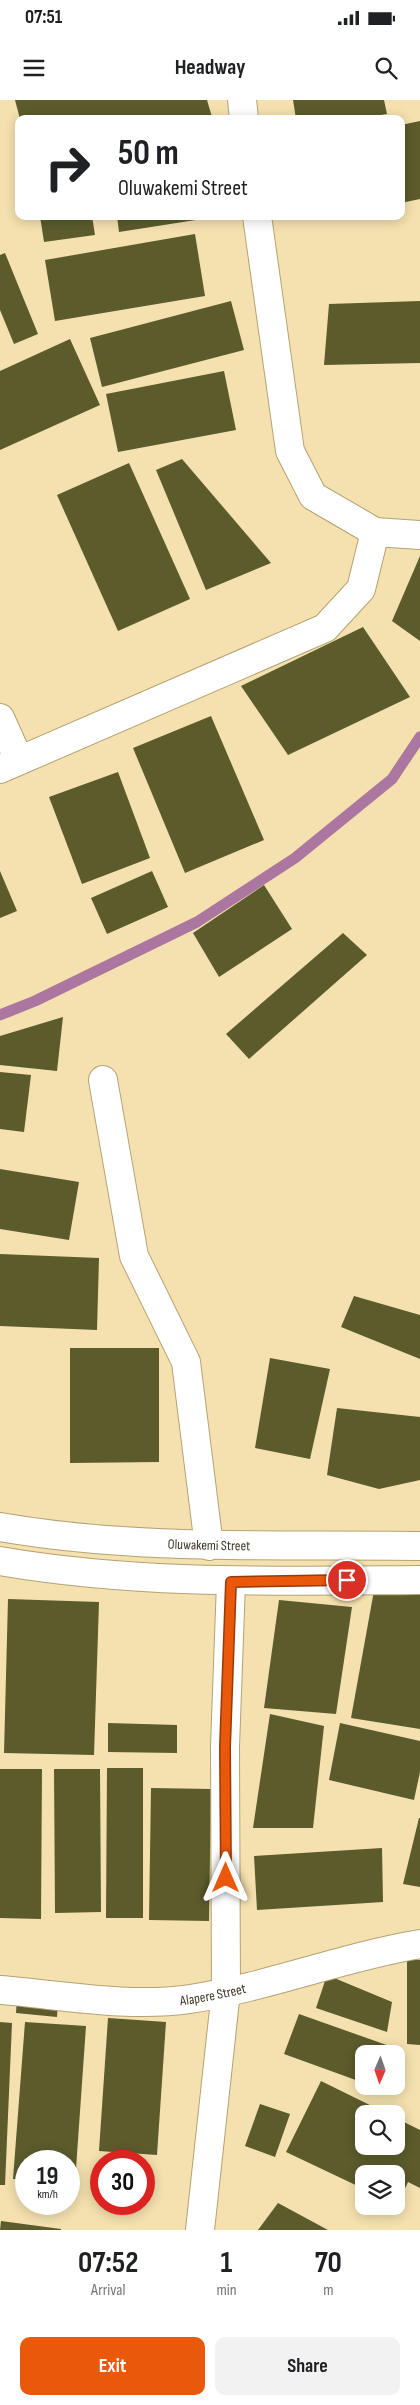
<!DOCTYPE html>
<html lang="en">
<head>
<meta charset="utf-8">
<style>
	:root { --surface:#fff; --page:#f2f2f2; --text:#202124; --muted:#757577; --accent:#ea580c }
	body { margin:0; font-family:"Sofia Sans Condensed",sans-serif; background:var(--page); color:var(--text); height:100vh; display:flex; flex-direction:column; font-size:19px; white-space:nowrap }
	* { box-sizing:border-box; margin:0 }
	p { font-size:16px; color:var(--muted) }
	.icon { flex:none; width:28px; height:28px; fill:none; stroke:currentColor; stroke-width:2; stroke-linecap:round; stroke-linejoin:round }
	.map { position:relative; height:2130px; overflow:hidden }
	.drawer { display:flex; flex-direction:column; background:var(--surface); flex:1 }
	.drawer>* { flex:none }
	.top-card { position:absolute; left:15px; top:15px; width:390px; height:105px; border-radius:10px; box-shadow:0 2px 12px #0003; background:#fff; color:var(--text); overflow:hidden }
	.needle { width:32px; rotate:182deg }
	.controls { position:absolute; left:355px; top:1945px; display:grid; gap:10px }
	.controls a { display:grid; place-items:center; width:50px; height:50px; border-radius:10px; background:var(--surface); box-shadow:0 2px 12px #0003; font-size:25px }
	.speed { position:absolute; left:15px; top:2050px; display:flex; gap:10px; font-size:25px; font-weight:700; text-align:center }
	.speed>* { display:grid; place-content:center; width:65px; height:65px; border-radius:50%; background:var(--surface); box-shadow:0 2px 12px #0003; line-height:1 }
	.speed small { font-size:12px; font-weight:400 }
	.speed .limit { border:8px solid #d22; background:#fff; color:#111 }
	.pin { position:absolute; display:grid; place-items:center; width:42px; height:42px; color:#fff; margin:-21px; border:2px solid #fff; border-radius:50%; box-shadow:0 1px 5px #0007 }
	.me { position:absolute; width:55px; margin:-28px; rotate:0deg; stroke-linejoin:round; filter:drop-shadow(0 0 4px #0008) }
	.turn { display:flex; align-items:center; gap:18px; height:105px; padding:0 20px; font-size:22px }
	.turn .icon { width:65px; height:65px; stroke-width:2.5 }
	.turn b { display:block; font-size:35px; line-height:42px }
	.eta { display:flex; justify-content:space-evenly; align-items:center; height:85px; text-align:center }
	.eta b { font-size:30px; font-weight:700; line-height:35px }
	.action { display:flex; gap:10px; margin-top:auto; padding:10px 20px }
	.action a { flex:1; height:58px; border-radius:10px; background:var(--accent); color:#fff; font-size:20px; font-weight:700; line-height:58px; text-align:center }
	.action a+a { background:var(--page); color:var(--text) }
	.status { display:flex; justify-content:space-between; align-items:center; height:35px; padding:0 25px; background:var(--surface); direction:ltr }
	.status svg { height:14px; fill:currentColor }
	header { display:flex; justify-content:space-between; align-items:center; height:65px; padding:0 20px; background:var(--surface); font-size:22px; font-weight:700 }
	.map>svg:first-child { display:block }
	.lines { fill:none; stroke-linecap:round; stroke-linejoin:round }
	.stream { stroke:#ab769f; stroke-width:11 }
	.building { fill:#5b5b2c }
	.minor-casing { stroke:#b4a272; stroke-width:30 }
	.tertiary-casing { stroke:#b4a272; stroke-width:30 }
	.minor { stroke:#fff; stroke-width:28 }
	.tertiary { stroke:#fff; stroke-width:28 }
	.route-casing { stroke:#983908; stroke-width:12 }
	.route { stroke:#ea580c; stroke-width:9 }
	.labels { text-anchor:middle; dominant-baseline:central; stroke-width:5; stroke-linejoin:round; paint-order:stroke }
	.street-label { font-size:14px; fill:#3f3824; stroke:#f4e1af }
</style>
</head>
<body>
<div class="status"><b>07:51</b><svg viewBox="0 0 49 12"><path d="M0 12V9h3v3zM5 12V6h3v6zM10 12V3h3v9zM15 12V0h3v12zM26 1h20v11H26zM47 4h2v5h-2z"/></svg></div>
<header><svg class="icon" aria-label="menu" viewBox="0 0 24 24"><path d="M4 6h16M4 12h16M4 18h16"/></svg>Headway<svg class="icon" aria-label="search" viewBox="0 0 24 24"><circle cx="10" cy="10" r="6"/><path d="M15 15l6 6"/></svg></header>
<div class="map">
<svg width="420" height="2130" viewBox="0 0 420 2130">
	<rect width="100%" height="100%" fill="#f4e1af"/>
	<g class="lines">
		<polyline class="stream" points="0,915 35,901 197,822 295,758 392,679 420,637"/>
	</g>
	<g class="building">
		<polygon points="15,0 207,0 212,17 20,19"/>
		<polygon points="293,0 384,0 387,14 358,19 296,19"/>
		<polygon points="420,21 420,99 401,103 401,25"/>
		<polygon points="40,116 92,116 95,135 44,142"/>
		<polygon points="117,116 215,116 215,117 119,132"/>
		<polygon points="195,134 205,196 55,221 45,160"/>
		<polygon points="5,153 38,234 14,244 0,210 0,155"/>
		<polygon points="231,201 244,250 102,287 90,238"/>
		<polygon points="420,201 420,263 324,265 329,204"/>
		<polygon points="70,239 100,305 0,350 0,271"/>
		<polygon points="224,271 236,330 118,352 106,294"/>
		<polygon points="182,359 271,463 206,490 156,370"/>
		<polygon points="129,363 190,499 118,531 57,395"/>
		<polygon points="420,456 420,541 392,521"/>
		<polygon points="363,527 410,597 288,655 241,586"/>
		<polygon points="211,616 264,740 185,773 133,648"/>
		<polygon points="118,672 150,758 82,784 49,697"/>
		<polygon points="0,771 17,811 0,818"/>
		<polygon points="152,771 168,807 107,834 91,798"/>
		<polygon points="264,785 292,829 219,877 193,833"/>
		<polygon points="343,833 367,855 249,959 226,934"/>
		<polygon points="63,917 57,971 0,965 0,936"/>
		<polygon points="0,972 31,975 24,1032 0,1029"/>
		<polygon points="0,1069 79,1082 69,1140 0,1129"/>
		<polygon points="0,1154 99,1158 97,1230 0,1226"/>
		<polygon points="354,1196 420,1215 420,1259 341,1227"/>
		<polygon points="70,1248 159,1248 159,1362 70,1363"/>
		<polygon points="270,1258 330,1269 310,1359 255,1348"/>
		<polygon points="337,1308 420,1317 420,1380 379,1389 327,1375"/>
		<polygon points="375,1485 420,1493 420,1629 351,1618"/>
		<polygon points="8,1499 99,1502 94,1655 4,1653"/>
		<polygon points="279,1500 352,1507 336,1614 264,1608"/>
		<polygon points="270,1614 324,1626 313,1728 253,1728"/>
		<polygon points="108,1623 177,1625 177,1653 108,1652"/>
		<polygon points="340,1623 420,1641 420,1672 414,1700 329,1680"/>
		<polygon points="107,1668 143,1668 143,1818 106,1818"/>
		<polygon points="0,1669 42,1669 41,1819 0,1818"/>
		<polygon points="54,1669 100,1669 101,1812 55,1813"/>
		<polygon points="151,1688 211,1689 209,1821 149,1820"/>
		<polygon points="419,1718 420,1718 420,1787 403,1784"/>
		<polygon points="382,1748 383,1802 257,1810 254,1756"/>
		<polygon points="407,1859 420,1860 420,1945 407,1944"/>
		<polygon points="327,1875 392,1902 387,1932 316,1908"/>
		<polygon points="17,1896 58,1900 57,1917 16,1913"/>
		<polygon points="299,1914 395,1948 393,1954 364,1954 364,1983 284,1954"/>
		<polygon points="108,1918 166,1922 157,2055 99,2051"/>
		<polygon points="0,1922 12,1923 5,2085 0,2085"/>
		<polygon points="25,1922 86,1926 75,2083 69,2083 69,2061 26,2061 26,2080 13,2079"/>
		<polygon points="321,1981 388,2014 364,2014 364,2046 396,2046 396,2018 420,2030 420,2088 408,2082 396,2108 396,2074 364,2074 364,2089 286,2052"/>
		<polygon points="260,2004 290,2014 275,2057 245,2046"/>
		<polygon points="278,2103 328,2130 258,2130"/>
		<polygon points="1,2121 61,2129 61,2130 0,2130"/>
	</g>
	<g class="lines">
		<defs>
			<g id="minor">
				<polyline points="242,0 244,19"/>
				<polyline points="257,116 290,351 313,396 375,432 420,435"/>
				<polyline points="0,618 19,660"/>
				<polyline points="0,669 325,528 361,489 375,432"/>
				<polyline points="103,980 134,1156 186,1262 209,1446"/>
				<path id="s1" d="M0,1890C62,1895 128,1908 190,1899C268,1887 342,1857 420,1844"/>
				<polyline points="200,2130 226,1891 225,1647 231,1482"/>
			</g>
			<g id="tertiary">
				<path id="s2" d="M0,1427C139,1451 279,1444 420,1446"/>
				<path d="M0,1461C139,1485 280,1481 420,1480"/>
			</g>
		</defs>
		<use href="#minor" class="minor-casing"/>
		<use href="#tertiary" class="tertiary-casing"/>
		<use href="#minor" class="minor"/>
		<use href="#tertiary" class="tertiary"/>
	</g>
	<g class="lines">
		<defs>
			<polyline id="route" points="226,1778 225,1647 231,1482 347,1480"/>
		</defs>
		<use href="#route" class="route-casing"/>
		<use href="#route" class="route"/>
	</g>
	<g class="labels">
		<g class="street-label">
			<text stroke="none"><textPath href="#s2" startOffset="210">Oluwakemi Street</textPath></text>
			<text stroke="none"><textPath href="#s1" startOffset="214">Alapere Street</textPath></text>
		</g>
	</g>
</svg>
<div class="controls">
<a><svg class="needle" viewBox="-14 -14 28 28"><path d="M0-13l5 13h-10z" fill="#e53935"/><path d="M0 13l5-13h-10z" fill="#757577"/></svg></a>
<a><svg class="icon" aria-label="search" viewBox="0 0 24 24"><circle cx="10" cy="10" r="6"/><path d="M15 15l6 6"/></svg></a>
<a><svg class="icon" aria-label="layers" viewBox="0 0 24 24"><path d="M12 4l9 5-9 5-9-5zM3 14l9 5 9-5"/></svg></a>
</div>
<div class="speed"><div>19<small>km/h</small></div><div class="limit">30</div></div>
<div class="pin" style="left:347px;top:1480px;background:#d93025"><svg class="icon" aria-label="arrive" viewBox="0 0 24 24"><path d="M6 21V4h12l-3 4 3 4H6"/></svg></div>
<svg class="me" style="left:226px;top:1778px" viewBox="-20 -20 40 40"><path d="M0-17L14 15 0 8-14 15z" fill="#ea580c" stroke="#fff" stroke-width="4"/></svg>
<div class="top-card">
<div class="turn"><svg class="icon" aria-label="right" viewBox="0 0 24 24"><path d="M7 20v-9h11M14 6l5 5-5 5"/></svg><div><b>50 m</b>Oluwakemi Street</div></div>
</div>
</div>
<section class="drawer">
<div class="eta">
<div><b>07:52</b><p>Arrival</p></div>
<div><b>1</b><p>min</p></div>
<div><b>70</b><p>m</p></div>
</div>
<div class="action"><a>Exit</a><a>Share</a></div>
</section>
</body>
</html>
